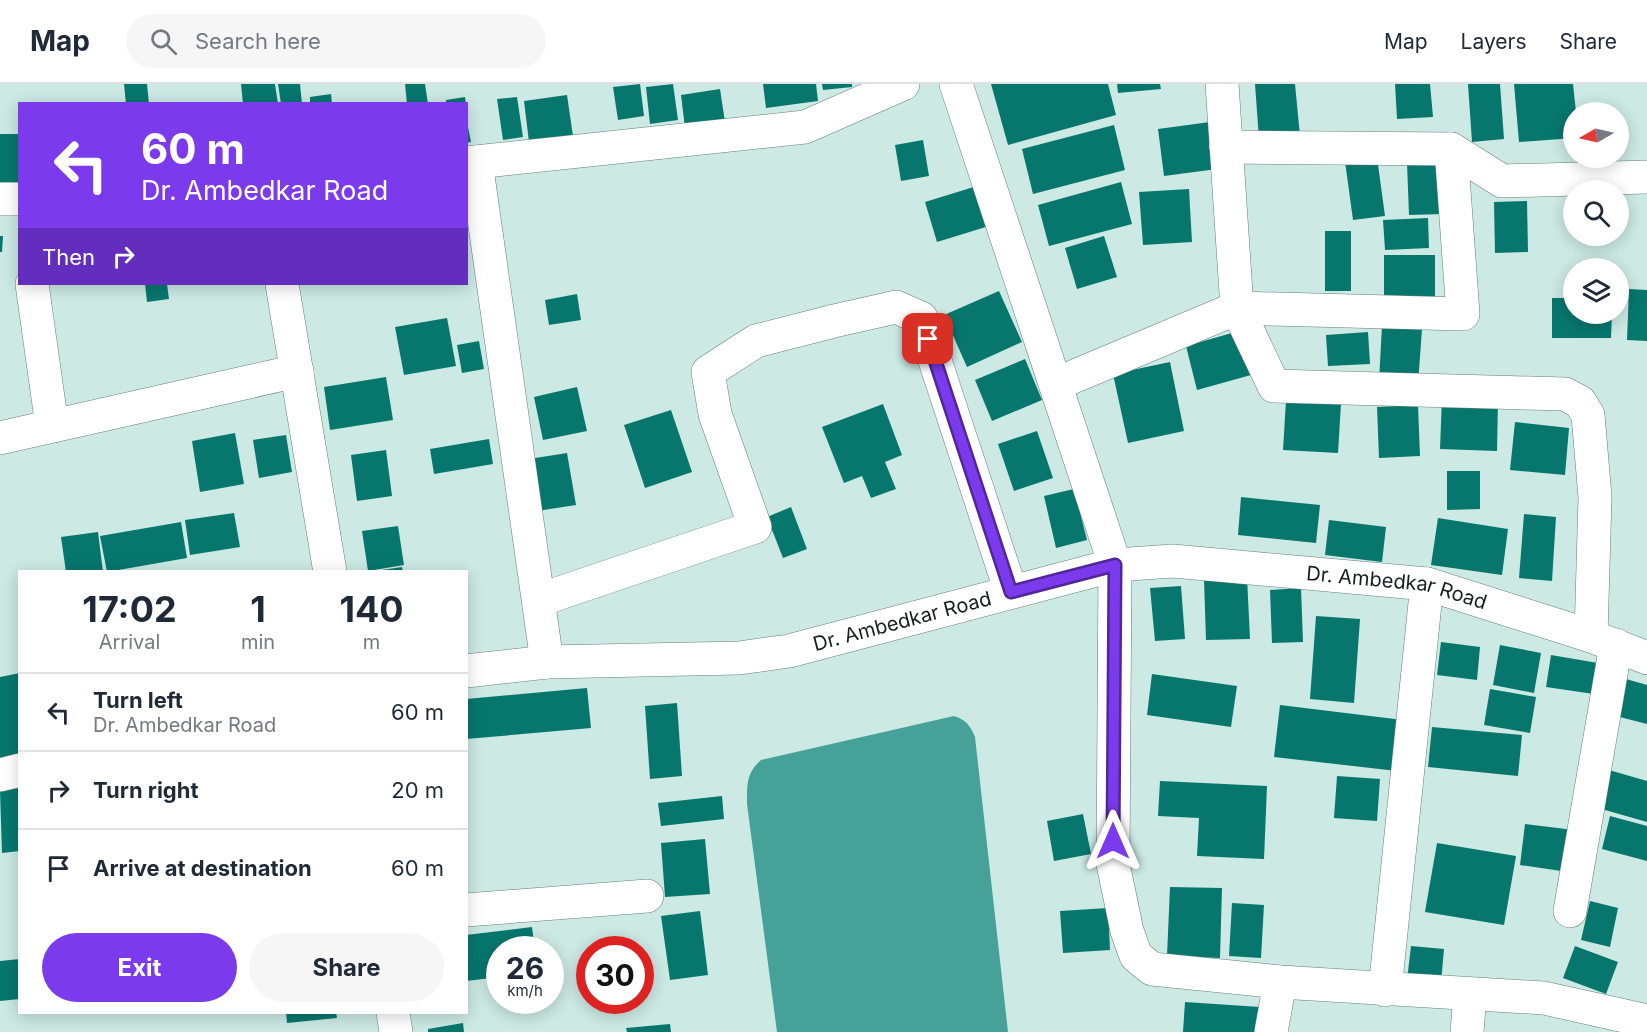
<!DOCTYPE html>
<html lang="en">
<head>
<meta charset="utf-8">
<style>
	:root { --surface:#fff; --page:#f6f6f7; --text:#1f2937; --muted:#747a83; --line:#e0e1e3; --accent:#7c3aed }
	body { margin:0; font-family:Inter,sans-serif; background:var(--page); color:var(--text); height:100vh; display:flex; flex-direction:column; font-size:22px; white-space:nowrap }
	* { box-sizing:border-box; margin:0 }
	p { font-size:20px; color:var(--muted) }
	.icon { flex:none; width:33px; height:33px; fill:none; stroke:currentColor; stroke-width:2; stroke-linecap:round; stroke-linejoin:round }
	.map { position:relative; flex:1; overflow:hidden }
	.side { position:absolute; left:18px; top:486px; width:450px; height:444px; display:flex; flex-direction:column; background:var(--surface); border-radius:0px; box-shadow:0 3px 15px #0003 }
	.side>* { flex:none }
	.top-card { position:absolute; left:18px; top:18px; width:450px; height:183px; border-radius:0px; box-shadow:0 3px 15px #0003; background:#7c3aed; color:#fff; overflow:hidden }
	.needle { width:39px; rotate:261deg }
	.controls { position:absolute; left:1563px; top:18px; display:grid; gap:12px }
	.controls a { display:grid; place-items:center; width:66px; height:66px; border-radius:50%; background:var(--surface); box-shadow:0 3px 15px #0003; font-size:30px }
	.speed { position:absolute; left:486px; top:852px; display:flex; gap:12px; font-size:30px; font-weight:700; text-align:center }
	.speed>* { display:grid; place-content:center; width:78px; height:78px; border-radius:50%; background:var(--surface); box-shadow:0 3px 15px #0003; line-height:1 }
	.speed small { font-size:15px; font-weight:400 }
	.speed .limit { border:9px solid #d22; background:#fff; color:#111 }
	.pin { position:absolute; display:grid; place-items:center; width:51px; height:51px; color:#fff; margin:-26px; border-radius:12px; box-shadow:0 3px 9px #0006 }
	.me { position:absolute; width:66px; margin:-33px; rotate:0deg; stroke-linejoin:round; filter:drop-shadow(0 0 4px #0008) }
	.turn { display:flex; align-items:center; gap:21px; height:126px; padding:0 24px; font-size:27px }
	.turn .icon { width:78px; height:78px; stroke-width:2.5 }
	.turn b { display:block; font-size:42px; line-height:51px }
	.then { display:flex; align-items:center; height:57px; padding:0 24px; background:#0003; gap:12px; font-size:22px }
	.eta { display:flex; justify-content:space-evenly; align-items:center; height:102px; text-align:center }
	.eta b { font-size:36px; font-weight:700; line-height:42px }
	.cta { display:flex; gap:12px; margin-top:auto; padding:12px 24px }
	.cta a { flex:1; height:69px; border-radius:36px; background:var(--accent); color:#fff; font-size:24px; font-weight:700; line-height:69px; text-align:center }
	.cta a+a { background:var(--page); color:var(--text) }
	ul { padding:0; list-style:none }
	li { display:flex; align-items:center; gap:18px; height:78px; padding:0 24px; border-top:2px solid var(--line) }
	li div { flex:1 }
	li b { display:block; font-size:22px }
	li em { font-style:normal }
	header { display:flex; align-items:center; gap:36px; box-sizing:border-box; height:84px; padding:0 30px; background:var(--surface); border-bottom:2px solid var(--line) }
	header strong { font-size:28px }
	nav { display:flex; gap:33px; margin-inline-start:auto; font-size:21px }
	.search { width:420px; height:54px; background:var(--page); display:flex; align-items:center; gap:15px; box-sizing:border-box; padding:0 21px; border-radius:33px; color:var(--muted); font-size:22px }
	.map>svg:first-child { display:block }
	.water { fill:#46a298 }
	.building { fill:#07776e }
	.lines { fill:none; stroke-linecap:round; stroke-linejoin:round }
	.minor-casing { stroke:#657f7c; stroke-width:34 }
	.minor { stroke:#fff; stroke-width:33 }
	.route-casing { stroke:#51269a; stroke-width:15 }
	.route { stroke:#7c3aed; stroke-width:10 }
	.labels { text-anchor:middle; dominant-baseline:central; stroke-width:5; stroke-linejoin:round; paint-order:stroke }
	.street-label { font-size:20px; fill:#15201e; stroke:#fff }
</style>
</head>
<body>
<header>
<strong>Map</strong>
<div class="search"><svg class="icon" aria-label="search" viewBox="0 0 24 24"><circle cx="10" cy="10" r="6"/><path d="M15 15l6 6"/></svg>Search here</div>
<nav><a>Map</a><a>Layers</a><a>Share</a></nav>
</header>
<div class="map">
<svg width="1647" height="948" viewBox="0 0 1647 948">
	<rect width="100%" height="100%" fill="#cce9e4"/>
	<path class="water" d="M954,632C966,636 970,641 975,653L1008,948H777L747,720C747,701 746,689 761,676Z"/>
	<g class="building">
		<polygon points="124,0 147,0 149,20 126,20"/>
		<polygon points="241,0 275,0 278,20 243,20"/>
		<polygon points="278,0 300,0 302,20 281,20"/>
		<polygon points="405,0 425,0 428,20 407,20"/>
		<polygon points="640,0 644,32 618,36 613,3"/>
		<polygon points="673,0 678,36 650,40 646,3"/>
		<polygon points="763,0 816,0 818,17 766,24"/>
		<polygon points="822,0 852,0 852,3 823,6"/>
		<polygon points="991,0 1108,0 1116,31 1008,61"/>
		<polygon points="1117,0 1160,0 1161,5 1118,9"/>
		<polygon points="1255,0 1295,0 1300,52 1259,55"/>
		<polygon points="1395,0 1430,0 1433,33 1397,35"/>
		<polygon points="1468,0 1500,0 1504,55 1472,58"/>
		<polygon points="1514,0 1573,0 1576,28 1574,28 1574,54 1519,58"/>
		<polygon points="720,5 725,38 685,44 681,11"/>
		<polygon points="331,10 332,20 310,20 310,13"/>
		<polygon points="567,11 573,52 529,58 524,17"/>
		<polygon points="465,13 466,20 446,20 446,16"/>
		<polygon points="517,13 523,53 503,56 497,15"/>
		<polygon points="466,33 471,58 466,59"/>
		<polygon points="1210,38 1217,85 1164,92 1158,45"/>
		<polygon points="1114,41 1125,86 1033,110 1022,65"/>
		<rect x="0" y="50" width="20" height="57"/>
		<polygon points="923,56 929,92 901,97 895,61"/>
		<polygon points="1376,66 1385,132 1353,136 1344,70"/>
		<polygon points="1442,78 1444,130 1409,131 1407,79"/>
		<polygon points="1121,98 1132,140 1049,162 1038,121"/>
		<polygon points="977,102 989,142 937,158 925,118"/>
		<polygon points="1189,105 1192,158 1143,161 1139,108"/>
		<polygon points="1527,117 1528,168 1495,169 1494,118"/>
		<polygon points="1428,134 1429,164 1385,166 1383,136"/>
		<rect x="1325" y="147" width="26" height="60"/>
		<polygon points="0,152 3,152 2,168 0,168"/>
		<polygon points="1104,152 1117,193 1077,205 1065,164"/>
		<rect x="1384" y="171" width="51" height="49"/>
		<polygon points="145,200 167,200 169,215 147,218"/>
		<polygon points="1629,205 1647,206 1647,257 1627,256"/>
		<polygon points="999,207 1022,258 967,283 944,231"/>
		<polygon points="577,210 581,236 549,241 545,216"/>
		<polygon points="1552,214 1574,214 1574,230 1612,230 1611,254 1552,254"/>
		<polygon points="447,234 456,282 404,291 395,243"/>
		<polygon points="1382,242 1422,245 1418,300 1379,297"/>
		<polygon points="1239,247 1251,291 1197,306 1186,262"/>
		<polygon points="1368,248 1370,280 1328,282 1326,251"/>
		<polygon points="479,257 484,285 462,289 457,261"/>
		<polygon points="1025,275 1042,316 992,337 975,296"/>
		<polygon points="1170,278 1184,347 1128,359 1113,290"/>
		<polygon points="386,293 393,336 330,346 324,303"/>
		<polygon points="577,303 587,347 543,356 534,313"/>
		<polygon points="1442,313 1498,315 1497,367 1440,365"/>
		<polygon points="1286,317 1341,320 1338,369 1283,366"/>
		<polygon points="883,320 902,371 885,378 896,405 871,414 862,392 844,399 822,343"/>
		<polygon points="1418,321 1420,372 1379,374 1377,323"/>
		<polygon points="671,326 692,388 645,404 624,341"/>
		<polygon points="1515,338 1569,344 1565,391 1510,386"/>
		<polygon points="1037,347 1053,394 1014,407 998,360"/>
		<polygon points="235,349 244,400 200,408 192,357"/>
		<polygon points="286,351 292,388 259,394 253,356"/>
		<polygon points="489,355 493,380 434,390 430,365"/>
		<polygon points="386,366 392,412 357,417 351,371"/>
		<polygon points="567,369 576,421 537,427 529,375"/>
		<polygon points="1447,387 1480,387 1480,425 1447,426"/>
		<polygon points="1074,405 1087,456 1056,464 1044,412"/>
		<polygon points="1241,413 1320,421 1316,459 1238,451"/>
		<polygon points="791,423 807,465 783,474 767,433"/>
		<polygon points="234,429 240,463 190,471 185,436"/>
		<polygon points="1524,430 1556,433 1552,497 1519,494"/>
		<polygon points="1438,434 1508,445 1502,491 1431,481"/>
		<polygon points="1329,436 1386,443 1382,478 1325,471"/>
		<polygon points="181,438 187,474 107,488 100,452"/>
		<polygon points="398,442 404,481 368,487 362,447"/>
		<polygon points="98,448 103,488 66,488 61,453"/>
		<polygon points="402,483 403,488 382,488 382,486"/>
		<polygon points="1247,493 1250,555 1206,556 1204,495"/>
		<polygon points="1181,502 1185,555 1155,557 1150,504"/>
		<polygon points="1301,504 1303,558 1272,559 1270,506"/>
		<polygon points="1316,532 1360,535 1354,619 1310,615"/>
		<polygon points="1441,558 1480,563 1477,596 1437,591"/>
		<polygon points="1500,561 1541,569 1534,609 1493,601"/>
		<polygon points="1551,571 1598,579 1594,610 1546,603"/>
		<polygon points="20,589 20,673 0,676 0,593"/>
		<polygon points="1152,590 1237,602 1231,643 1147,631"/>
		<polygon points="1626,595 1647,601 1647,640 1616,632"/>
		<polygon points="587,604 591,644 466,655 466,615"/>
		<polygon points="1490,605 1536,613 1530,649 1484,641"/>
		<polygon points="677,619 682,692 650,695 645,622"/>
		<polygon points="1280,621 1403,636 1397,687 1274,673"/>
		<polygon points="1432,643 1522,651 1518,692 1428,683"/>
		<polygon points="1609,686 1647,697 1647,738 1598,724"/>
		<polygon points="1337,692 1380,695 1377,737 1334,734"/>
		<polygon points="1160,697 1267,702 1264,775 1197,772 1199,734 1158,732"/>
		<polygon points="20,704 20,767 2,769 0,707"/>
		<polygon points="722,712 724,735 661,742 658,719"/>
		<polygon points="1083,730 1091,770 1054,777 1047,737"/>
		<polygon points="1610,732 1647,742 1647,777 1602,765"/>
		<polygon points="1525,740 1574,746 1568,788 1520,781"/>
		<polygon points="705,755 710,810 665,813 661,759"/>
		<polygon points="1437,759 1516,772 1504,841 1425,828"/>
		<polygon points="1170,803 1222,804 1220,874 1167,872"/>
		<polygon points="1590,817 1618,824 1610,863 1581,856"/>
		<polygon points="1232,819 1264,821 1261,874 1229,872"/>
		<polygon points="1108,824 1110,866 1063,869 1060,827"/>
		<polygon points="700,827 708,891 670,896 661,832"/>
		<polygon points="532,843 535,866 500,866 500,893 466,897 466,851"/>
		<polygon points="1411,862 1444,865 1441,899 1407,896"/>
		<polygon points="1575,862 1618,878 1606,910 1563,894"/>
		<polygon points="20,875 20,915 0,917 0,877"/>
		<polygon points="1185,918 1260,923 1259,948 1183,948"/>
		<polygon points="286,928 336,928 337,934 287,939"/>
		<polygon points="463,939 464,948 428,948 428,945"/>
		<polygon points="670,940 671,948 627,948 626,944"/>
	</g>
	<g class="lines">
		<defs>
			<g id="minor">
				<polyline points="956,0 1115,481 1113,780 1127,847 1136,872 1152,885 1280,898 1544,914 1647,937"/>
				<polyline points="1222,0 1237,224 1274,302 1565,310 1580,318 1588,331 1595,413 1591,552"/>
				<polyline points="1226,63 1451,65 1502,97 1647,93"/>
				<polyline points="476,78 547,578"/>
				<polyline points="466,79 805,43 903,0"/>
				<polyline points="0,115 20,115"/>
				<polyline points="32,200 52,342"/>
				<polyline points="282,200 330,488"/>
				<polyline points="1056,300 1237,224 1463,230 1451,65"/>
				<polyline points="0,354 297,287"/>
				<polyline points="539,516 755,443 715,330 708,288 756,257 834,237 896,223 921,234 1011,508"/>
				<path id="s1" d="M466,587L547,578L739,574L789,567L1115,481L1173,477L1427,500L1591,552L1647,574"/>
				<polyline points="0,691 20,686"/>
				<polyline points="466,826 647,812"/>
				<polyline points="1570,827 1616,561"/>
				<polyline points="1385,906 1427,500"/>
				<polyline points="393,928 396,948"/>
				<polyline points="1271,948 1280,898"/>
				<polyline points="1467,948 1470,910"/>
			</g>
		</defs>
		<use href="#minor" class="minor-casing"/>
		<use href="#minor" class="minor"/>
	</g>
	<g class="lines">
		<defs>
			<polyline id="route" points="928,255 1011,508 1115,481 1113,757"/>
		</defs>
		<use href="#route" class="route-casing"/>
		<use href="#route" class="route"/>
	</g>
	<g class="labels">
		<g class="street-label">
			<text stroke="none"><textPath href="#s1" startOffset="945">Dr. Ambedkar Road</textPath></text>
			<text stroke="none"><textPath href="#s1" startOffset="441">Dr. Ambedkar Road</textPath></text>
		</g>
	</g>
</svg>
<div class="controls">
<a><svg class="needle" viewBox="-14 -14 28 28"><path d="M0-13l5 13h-10z" fill="#e53935"/><path d="M0 13l5-13h-10z" fill="#747a83"/></svg></a>
<a><svg class="icon" aria-label="search" viewBox="0 0 24 24"><circle cx="10" cy="10" r="6"/><path d="M15 15l6 6"/></svg></a>
<a><svg class="icon" aria-label="layers" viewBox="0 0 24 24"><path d="M12 4l9 5-9 5-9-5zM3 14l9 5 9-5"/></svg></a>
</div>
<div class="speed"><div>26<small>km/h</small></div><div class="limit">30</div></div>
<div class="pin" style="left:928px;top:255px;background:#d93025"><svg class="icon" aria-label="arrive" viewBox="0 0 24 24"><path d="M6 21V4h12l-3 4 3 4H6"/></svg></div>
<svg class="me" style="left:1113px;top:757px" viewBox="-20 -20 40 40"><path d="M0-17L14 15 0 8-14 15z" fill="#7c3aed" stroke="#fff" stroke-width="4"/></svg>
<div class="top-card">
<div class="turn"><svg class="icon" aria-label="left" viewBox="0 0 24 24"><path d="M17 20v-9H6M10 6l-5 5 5 5"/></svg><div><b>60 m</b>Dr. Ambedkar Road</div></div>
<div class="then">Then<svg class="icon" aria-label="right" viewBox="0 0 24 24"><path d="M7 20v-9h11M14 6l5 5-5 5"/></svg></div>
</div>
<section class="side">
<div class="eta">
<div><b>17:02</b><p>Arrival</p></div>
<div><b>1</b><p>min</p></div>
<div><b>140</b><p>m</p></div>
</div>
<ul>
<li><svg class="icon" aria-label="left" viewBox="0 0 24 24"><path d="M17 20v-9H6M10 6l-5 5 5 5"/></svg><div><b>Turn left</b><p>Dr. Ambedkar Road</p></div><em>60 m</em></li>
<li><svg class="icon" aria-label="right" viewBox="0 0 24 24"><path d="M7 20v-9h11M14 6l5 5-5 5"/></svg><div><b>Turn right</b></div><em>20 m</em></li>
<li><svg class="icon" aria-label="arrive" viewBox="0 0 24 24"><path d="M6 21V4h12l-3 4 3 4H6"/></svg><div><b>Arrive at destination</b></div><em>60 m</em></li>
</ul>
<div class="cta"><a>Exit</a><a>Share</a></div>
</section>
</div>
</body>
</html>
